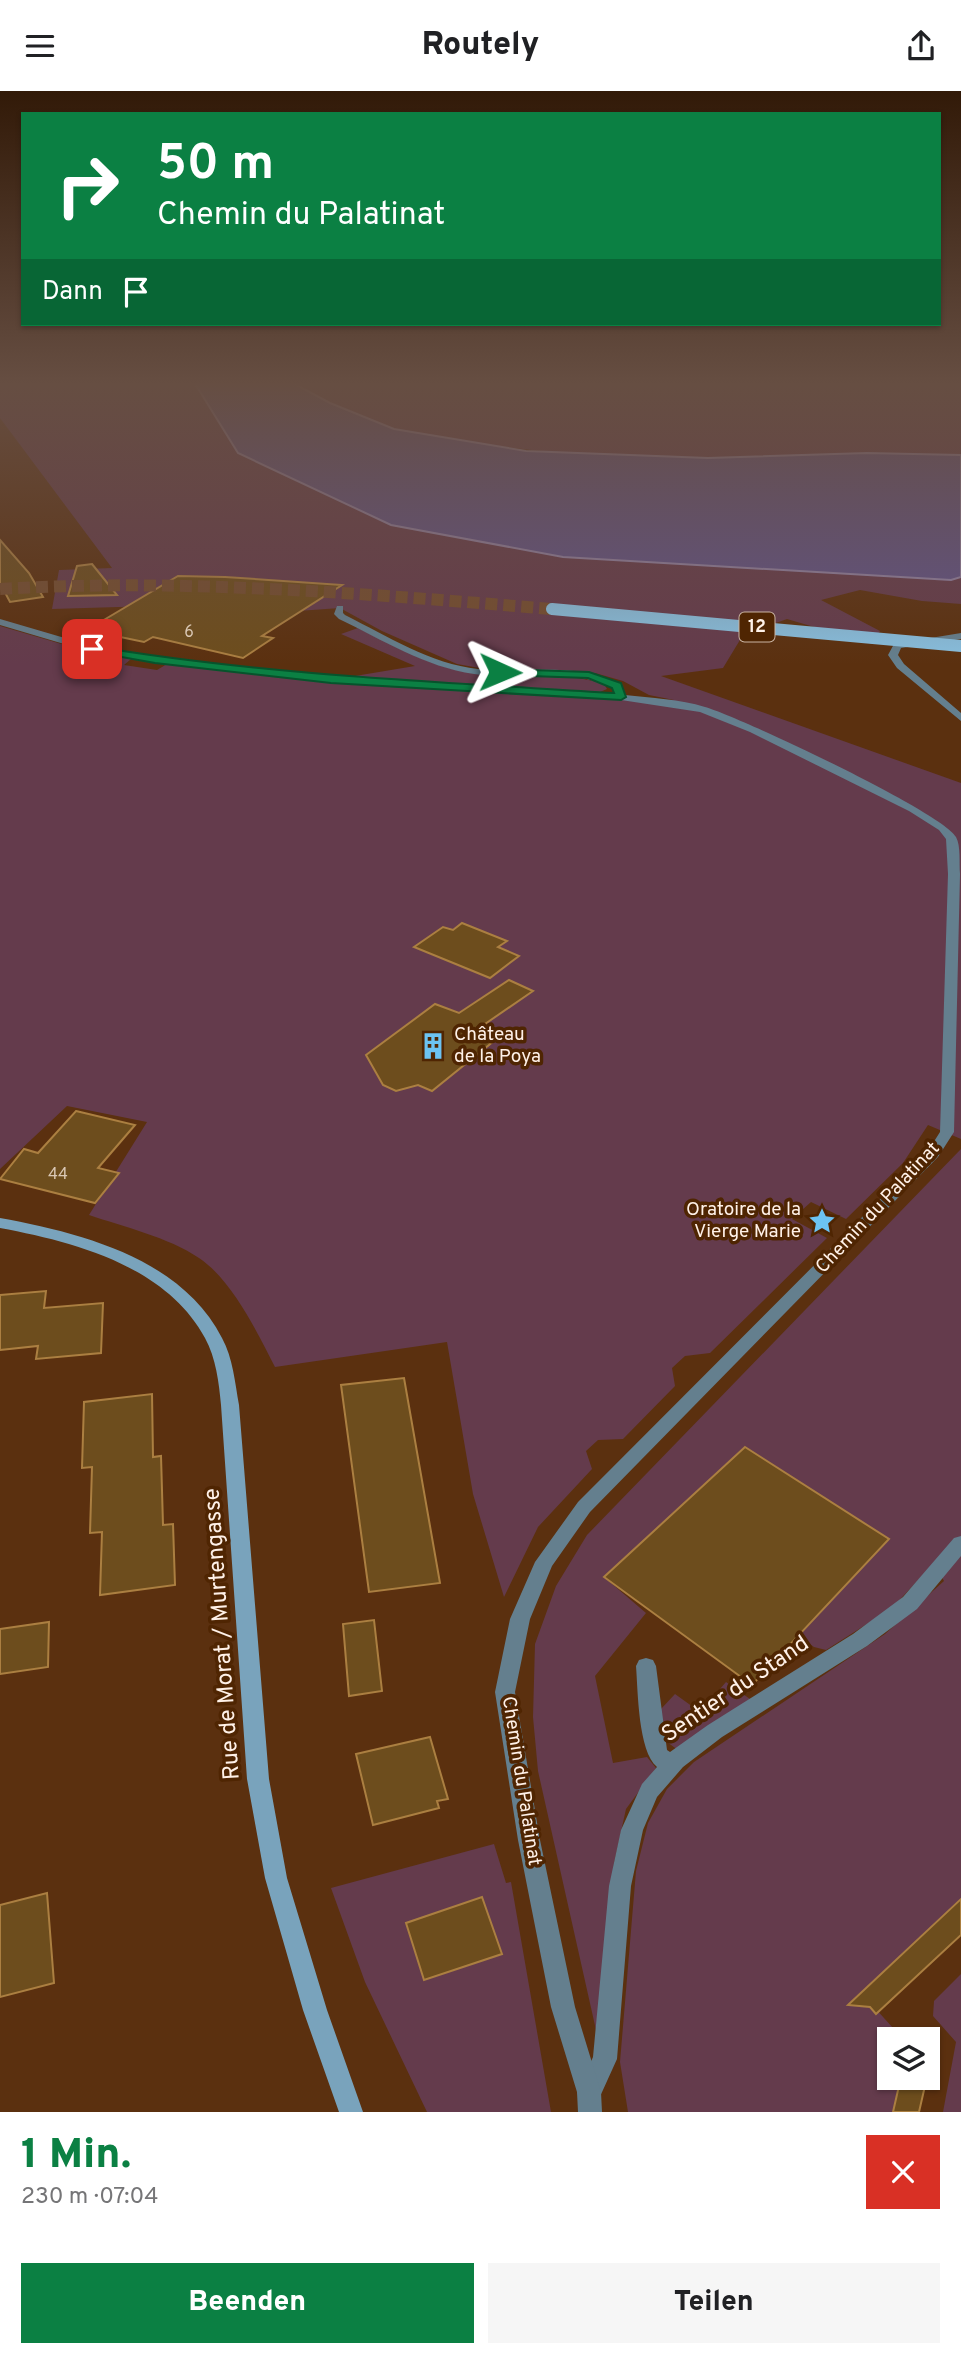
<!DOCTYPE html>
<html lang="de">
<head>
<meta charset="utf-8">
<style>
	:root { --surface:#fff; --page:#f6f6f6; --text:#202124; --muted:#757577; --accent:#0b8043 }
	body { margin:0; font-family:Overpass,sans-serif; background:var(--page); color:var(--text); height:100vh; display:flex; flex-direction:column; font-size:26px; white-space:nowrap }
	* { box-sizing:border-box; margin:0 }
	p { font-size:23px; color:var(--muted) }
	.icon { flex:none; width:38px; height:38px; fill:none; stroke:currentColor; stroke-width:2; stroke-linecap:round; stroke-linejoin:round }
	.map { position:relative; height:2021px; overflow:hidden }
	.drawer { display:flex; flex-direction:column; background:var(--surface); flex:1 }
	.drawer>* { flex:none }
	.banner { position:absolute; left:21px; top:21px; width:920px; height:214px; border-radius:0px; box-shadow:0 2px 5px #0004; background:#0b8043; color:#fff; overflow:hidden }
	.buttons { position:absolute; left:877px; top:1936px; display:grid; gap:14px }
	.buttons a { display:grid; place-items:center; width:63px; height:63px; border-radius:0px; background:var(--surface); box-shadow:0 2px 5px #0004; font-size:35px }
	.pin { position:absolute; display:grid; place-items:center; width:60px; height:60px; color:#fff; margin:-30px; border-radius:14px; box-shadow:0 4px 10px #0006 }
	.me { position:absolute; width:77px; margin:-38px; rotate:91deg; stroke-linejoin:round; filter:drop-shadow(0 0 5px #0008) }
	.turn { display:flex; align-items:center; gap:24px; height:147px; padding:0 21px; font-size:32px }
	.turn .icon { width:91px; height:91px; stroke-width:2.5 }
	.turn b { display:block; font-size:49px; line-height:60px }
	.then { display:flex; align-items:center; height:66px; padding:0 21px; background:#0003; gap:14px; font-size:26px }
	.round { display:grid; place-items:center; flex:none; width:74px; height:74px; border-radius:0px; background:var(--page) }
	.summary { display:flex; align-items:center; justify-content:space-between; height:119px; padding:0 21px }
	h1 { font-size:42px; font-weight:800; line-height:52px; color:var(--accent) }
	.primary-button { display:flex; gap:14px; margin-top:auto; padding:14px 21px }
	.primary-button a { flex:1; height:80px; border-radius:0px; background:var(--accent); color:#fff; font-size:28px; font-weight:800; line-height:80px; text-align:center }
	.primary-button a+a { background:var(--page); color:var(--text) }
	header { display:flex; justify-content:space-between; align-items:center; height:91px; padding:0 21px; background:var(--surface); font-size:32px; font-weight:800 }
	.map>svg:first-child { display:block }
	.green { fill:#643b4c }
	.water { fill:#605389; stroke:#9082a6; stroke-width:2 }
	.building { fill:#6d4d1d; stroke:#ab7f41; stroke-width:2 }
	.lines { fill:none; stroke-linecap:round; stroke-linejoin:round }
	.primary-tunnel { stroke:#744d30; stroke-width:12; stroke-dasharray:12 6; stroke-linecap:butt }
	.service { fill:#647f8e; fill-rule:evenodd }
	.minor { fill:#647f8e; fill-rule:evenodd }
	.secondary { fill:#79a3bc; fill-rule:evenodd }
	.primary-bridge { stroke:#88bfdf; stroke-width:12 }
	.route { fill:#0b8043; stroke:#07532c; stroke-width:2 }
	.labels { text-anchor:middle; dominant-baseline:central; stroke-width:7; stroke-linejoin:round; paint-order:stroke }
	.number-label { font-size:16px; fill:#dac8b5 }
	.shield { fill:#4f2502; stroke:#cab4a3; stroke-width:2 }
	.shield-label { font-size:18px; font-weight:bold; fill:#fff1e8 }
	.poi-label { font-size:19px; fill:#fff1e8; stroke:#4f2502; text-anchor:start }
	.street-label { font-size:19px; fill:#fff1e8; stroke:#4f2502 }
	.near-street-label { font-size:23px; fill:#fff1e8; stroke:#4f2502 }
</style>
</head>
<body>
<header><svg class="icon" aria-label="menu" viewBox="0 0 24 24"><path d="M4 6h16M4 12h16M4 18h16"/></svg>Routely<svg class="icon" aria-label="share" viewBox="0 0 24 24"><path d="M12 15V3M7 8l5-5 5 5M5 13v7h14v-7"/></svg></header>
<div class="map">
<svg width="961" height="2021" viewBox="0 0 961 2021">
	<rect width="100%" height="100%" fill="#5b300f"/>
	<g class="green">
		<path d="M0,291H194L238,362L951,489L961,486V513L922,510L860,499L821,509L880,540L872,553L787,528L743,544L723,577L661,585L961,692V1048L928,1034L903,1072L846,1128L811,1111L792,1128L827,1147L710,1262L685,1265L672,1277L675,1295L623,1348L598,1349L586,1360L592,1378L538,1436L504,1506L473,1403L447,1251L275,1276C257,1241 232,1189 199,1167C168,1146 124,1136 89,1124L147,1031L67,1015L0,1078V535L65,554L131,568L124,574L157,579L167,573L337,592L674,609L649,604L623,590L595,582L485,578L457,573L382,540L340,517L298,520L152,515L52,518L59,479L112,477L0,327Z"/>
		<path d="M291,291H961V364C800,361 636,377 477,352C450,347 419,346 393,338C357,326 324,308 291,291Z"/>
		<path d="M358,537C397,556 436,579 480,583C521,586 564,580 604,593L607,598L600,601L349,586L415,575L341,543Z"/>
		<polygon points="961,1058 961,1817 865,1906 903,1948 889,1948 889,1986 903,1986 896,2021 628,2021 620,1971 636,1780 648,1732 667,1698 694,1671 885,1543 944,1490 934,1472 892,1517 826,1559 814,1556 798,1545 889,1448 745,1356 604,1486 646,1522 595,1585 613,1672 647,1666 656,1677 626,1718 614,1772 596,1939 538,1680 533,1626 535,1553 556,1495 587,1444"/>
		<polygon points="726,1591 750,1608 678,1659 660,1646 661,1618 675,1603 700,1621"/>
		<polygon points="494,1753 506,1792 511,1791 551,2021 427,2021 365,1891 331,1797"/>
		<polygon points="961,1883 961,2021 943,2021 956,1951 933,1925 934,1910"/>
	</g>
	<polygon class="water" points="194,291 291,291 330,312 394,338 526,360 708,367 867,362 961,364 961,486 951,489 563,466 391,434 238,362"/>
	<g class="building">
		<polygon points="0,449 29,482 43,506 10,511 0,492"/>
		<polygon points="92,473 117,504 68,505 77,475"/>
		<polygon points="178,485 225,486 342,494 262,545 273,547 243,567 153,546 144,551 87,539"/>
		<polygon points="462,832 507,850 498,856 519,865 490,887 414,856 443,836 453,839"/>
		<polygon points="509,889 533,900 485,933 505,941 432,1000 418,994 396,1000 383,994 366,964 435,913 459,922"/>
		<polygon points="76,1020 135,1034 98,1077 119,1082 95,1112 0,1088 24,1058 38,1062"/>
		<polygon points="46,1200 44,1217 103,1212 101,1262 36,1268 38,1255 0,1259 0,1204"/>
		<polygon points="404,1287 440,1492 369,1501 341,1294"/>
		<polygon points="152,1303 153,1366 161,1365 163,1434 173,1433 175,1494 100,1504 102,1441 90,1442 92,1376 82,1377 84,1311"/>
		<polygon points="745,1356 889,1448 752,1594 604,1486"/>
		<polygon points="374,1529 382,1600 349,1605 343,1533"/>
		<polygon points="49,1531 48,1576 0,1583 0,1538"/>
		<polygon points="430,1646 448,1708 437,1710 439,1717 373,1734 356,1663"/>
		<polygon points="47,1802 54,1892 0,1906 0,1814"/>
		<polygon points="482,1806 502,1863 424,1889 406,1832"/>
		<polygon points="961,1808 961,1844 876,1923 870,1916 848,1914"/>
		<polygon points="901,1986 927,1986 919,2021 893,2021"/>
	</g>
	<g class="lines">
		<path class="primary-tunnel" d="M0,498C185,487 368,503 552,518"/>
		<path class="service" d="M961,1445V1465L917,1518L867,1555L722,1646L683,1676L657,1706L643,1739L631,1795L617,1968L598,2010L589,2013L580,2010L577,2001L593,1966L609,1795L621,1739L642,1693L657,1676C638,1660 638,1600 636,1575L639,1569L646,1567L653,1569L656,1575L667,1659L670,1661L708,1634L853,1543L903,1506L954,1447Z"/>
		<g class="minor">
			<path d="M337,515H343V522L345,524C387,545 431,573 478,578C529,583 572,570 620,593L625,604C651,607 680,608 705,616C740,626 942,721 956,746C961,755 959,772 960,783L954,1041L938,1066L590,1421L552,1475L530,1528L515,1601L540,1749L575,1916L601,2001L602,2021H578L577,2001L551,1916L518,1749L495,1601L510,1528L535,1471L578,1411L928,1060L940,1041L948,783L946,748L939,739L909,720L750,641L700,621L621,609L331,591L154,572L91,561L0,534V528L92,555L154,566L331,585L615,603L613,597C567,575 521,590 474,583C425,576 383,549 339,528L334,523Z"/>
			<polygon points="961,542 961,548 901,557 898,564 904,573 961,622 961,630 897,577 888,564 894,553"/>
		</g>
		<path class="secondary" d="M0,1127C81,1142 181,1167 222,1247C233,1267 235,1292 239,1314L269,1688L287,1787L327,1919L363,2021H339L303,1919L265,1787L247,1688L221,1314C219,1292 216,1267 205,1247C166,1175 75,1151 0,1137Z"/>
		<polyline class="primary-bridge" points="552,518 961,555"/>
	</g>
	<linearGradient id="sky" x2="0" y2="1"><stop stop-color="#321a08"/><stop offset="0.51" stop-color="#664e42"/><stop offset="1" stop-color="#664e42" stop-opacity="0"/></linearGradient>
	<rect width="961" height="574" fill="url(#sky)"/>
	<path class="route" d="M92,555C264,584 439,591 614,602L612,597L588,587L500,584L495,581L500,578L589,581L621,592L626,606L621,609L331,592L155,572L88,560V556Z"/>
	<defs>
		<symbol id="building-bare" viewBox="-9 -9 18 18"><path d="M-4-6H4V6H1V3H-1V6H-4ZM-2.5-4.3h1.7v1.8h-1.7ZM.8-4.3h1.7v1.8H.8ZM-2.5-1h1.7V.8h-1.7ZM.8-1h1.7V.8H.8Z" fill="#6cc3f2" stroke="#4f2502" stroke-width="2.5" paint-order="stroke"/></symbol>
		<symbol id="sight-bare" viewBox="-9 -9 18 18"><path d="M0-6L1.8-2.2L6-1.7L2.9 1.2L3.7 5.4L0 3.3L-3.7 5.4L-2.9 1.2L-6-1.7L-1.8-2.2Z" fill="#6cc3f2" stroke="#4f2502" stroke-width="2.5" paint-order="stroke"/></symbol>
	</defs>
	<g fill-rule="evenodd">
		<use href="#building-bare" x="414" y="936" width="38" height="38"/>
		<use href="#sight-bare" x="803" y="1111" width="38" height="38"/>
	</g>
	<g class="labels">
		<g class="number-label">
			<text x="189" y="542">6</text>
			<text x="58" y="1084">44</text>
		</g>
		<rect class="shield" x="739.5" y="521.5" width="35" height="29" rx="5"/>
		<g class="shield-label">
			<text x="757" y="536">12</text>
		</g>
		<g class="poi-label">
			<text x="454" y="944">Château<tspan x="454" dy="22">de la Poya</tspan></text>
			<text x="801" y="1119" text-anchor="end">Oratoire de la<tspan x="801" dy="22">Vierge Marie</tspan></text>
		</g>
		<g class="street-label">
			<text transform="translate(878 1117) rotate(-47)">Chemin du Palatinat</text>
			<text transform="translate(521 1690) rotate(81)">Chemin du Palatinat</text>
		</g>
		<g class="near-street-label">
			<text transform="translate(223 1543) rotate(-94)">Rue de Morat / Murtengasse</text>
			<text transform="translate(736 1599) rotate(-34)">Sentier du Stand</text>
		</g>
	</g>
</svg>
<div class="buttons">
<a><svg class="icon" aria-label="layers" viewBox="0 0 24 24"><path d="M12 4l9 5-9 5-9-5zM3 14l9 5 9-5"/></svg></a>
</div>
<div class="pin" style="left:92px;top:558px;background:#d93025"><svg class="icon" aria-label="arrive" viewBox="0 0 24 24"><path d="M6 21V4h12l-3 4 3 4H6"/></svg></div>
<svg class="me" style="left:500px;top:581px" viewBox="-20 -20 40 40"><path d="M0-17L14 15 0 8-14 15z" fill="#0b8043" stroke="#fff" stroke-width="4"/></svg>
<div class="banner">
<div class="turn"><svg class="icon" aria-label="right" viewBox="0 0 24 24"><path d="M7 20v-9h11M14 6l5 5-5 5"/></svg><div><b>50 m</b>Chemin du Palatinat</div></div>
<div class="then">Dann<svg class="icon" aria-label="arrive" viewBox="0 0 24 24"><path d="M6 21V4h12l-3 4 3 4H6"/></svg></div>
</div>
</div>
<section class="drawer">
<div class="summary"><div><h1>1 Min.</h1><p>230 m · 07:04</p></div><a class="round" style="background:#d93025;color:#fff"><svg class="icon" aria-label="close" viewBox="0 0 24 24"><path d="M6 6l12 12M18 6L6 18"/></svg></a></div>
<div class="primary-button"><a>Beenden</a><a>Teilen</a></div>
</section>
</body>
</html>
